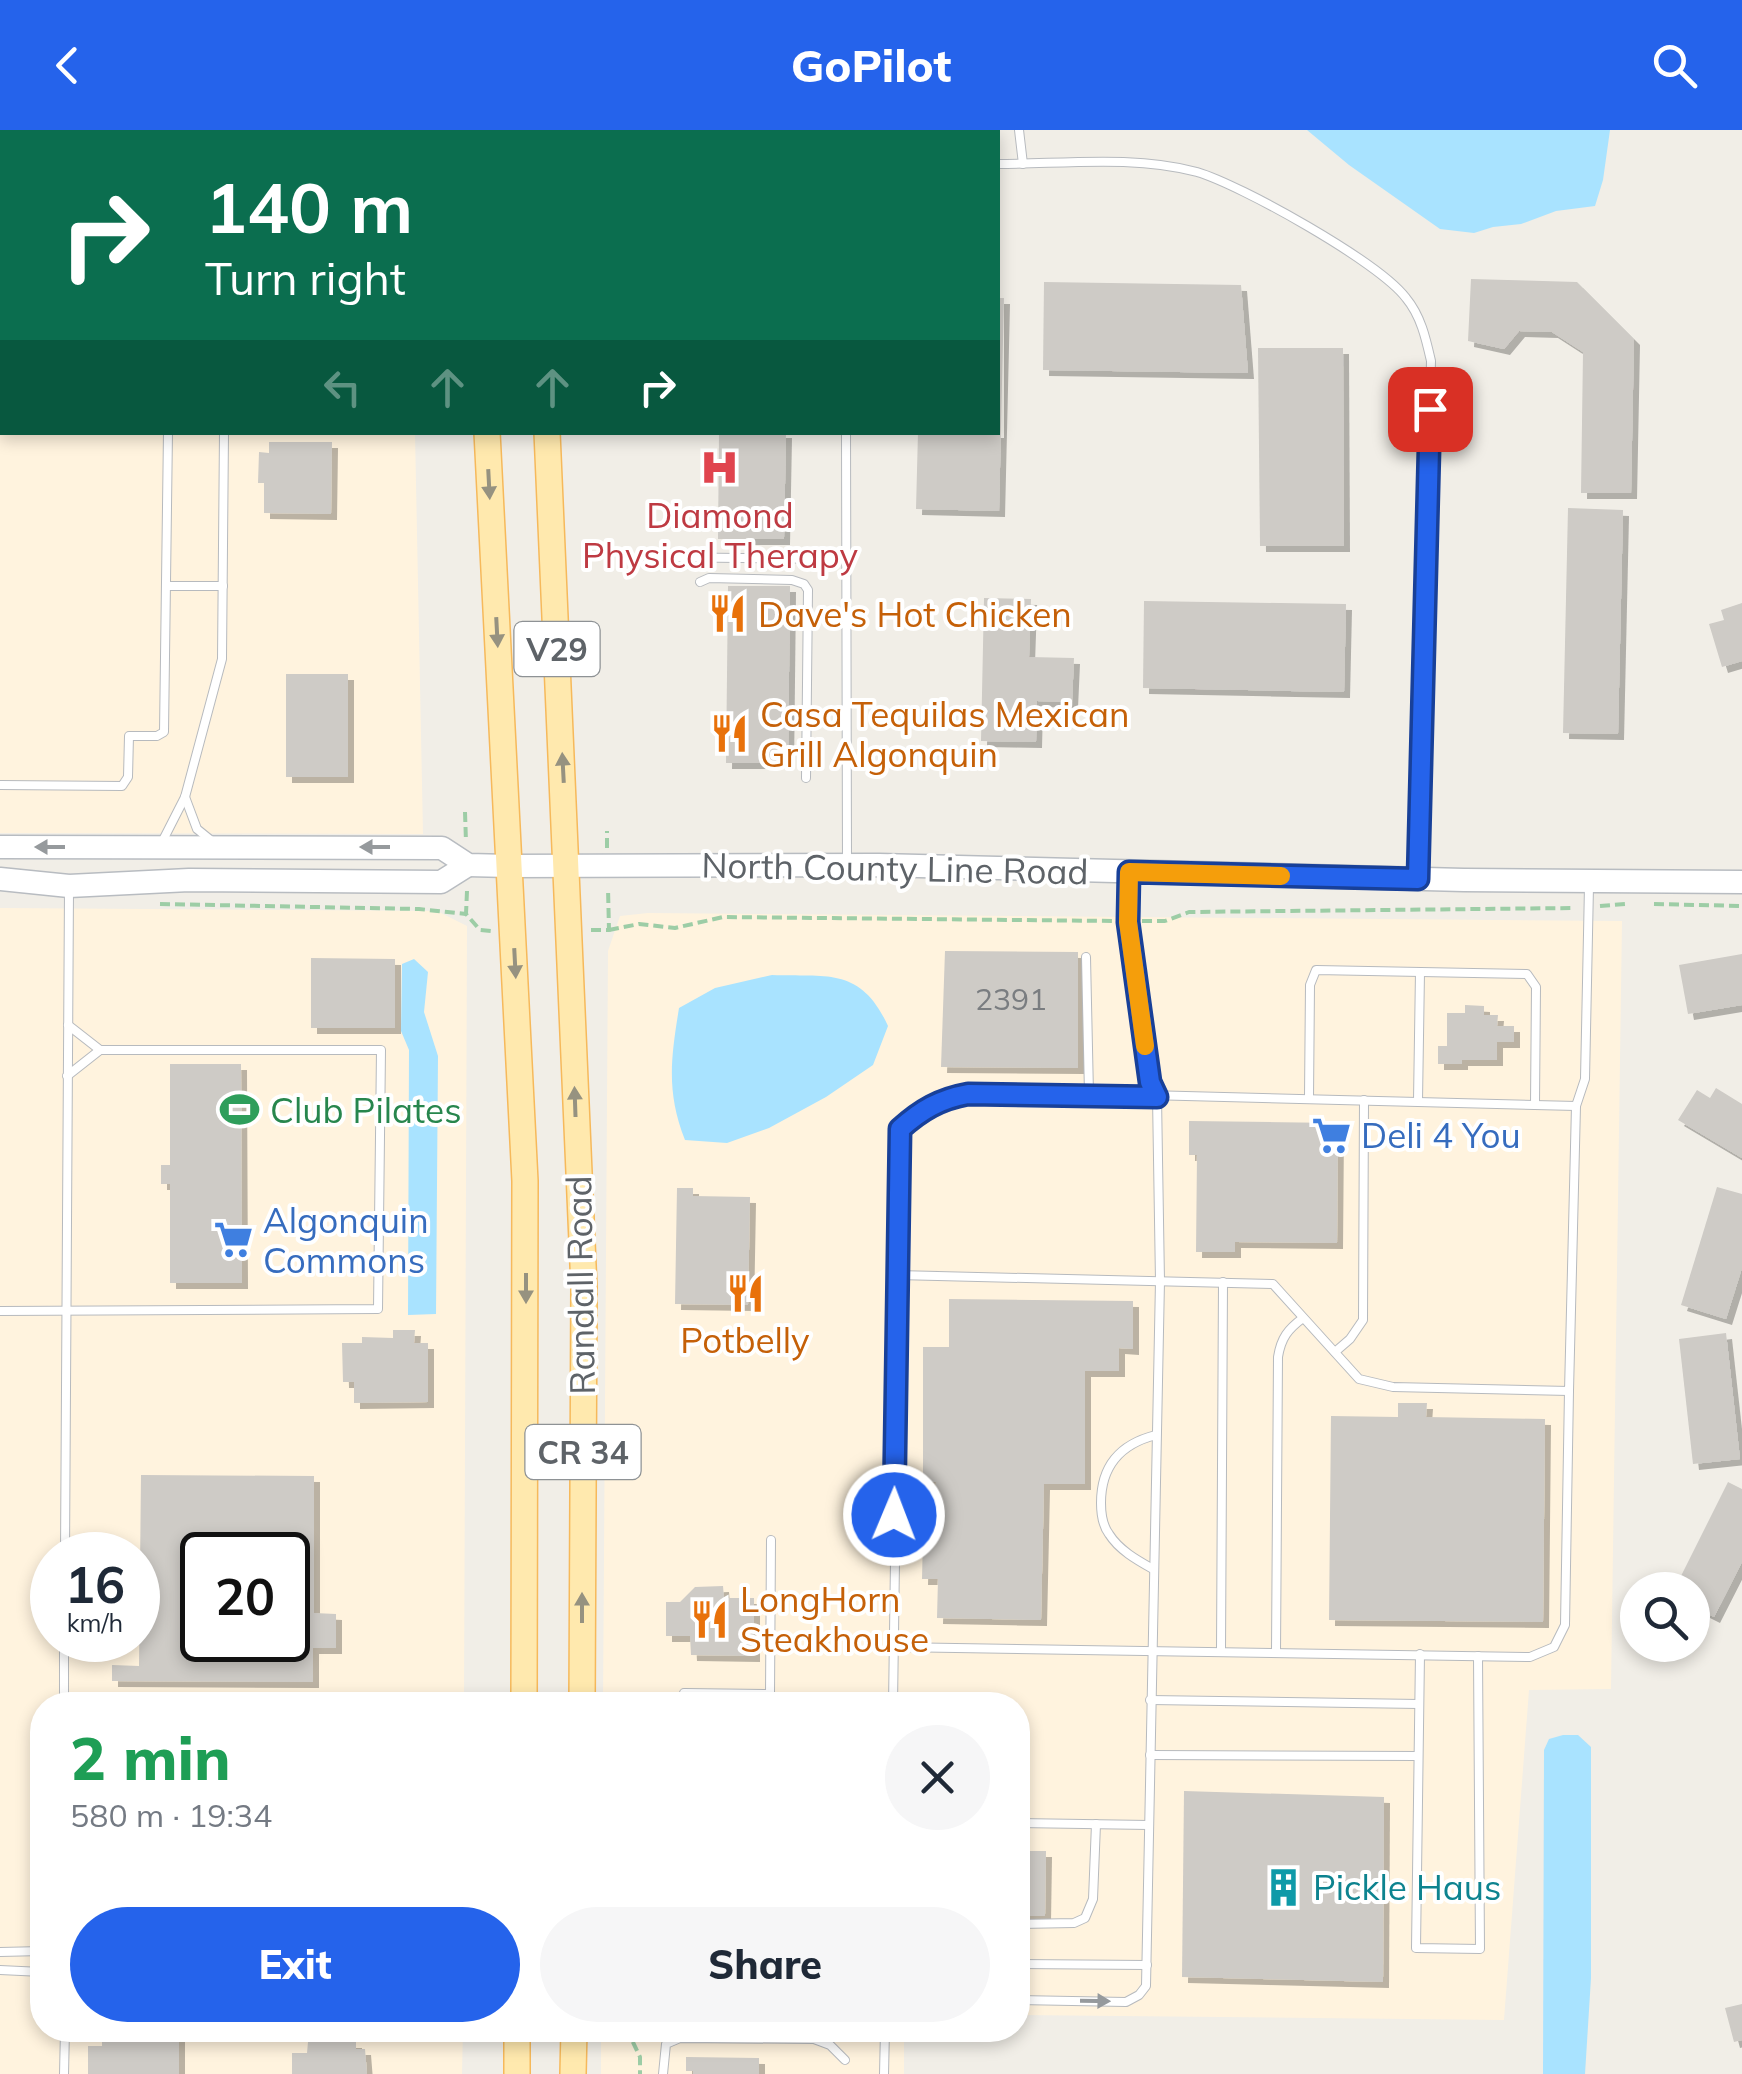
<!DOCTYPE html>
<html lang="en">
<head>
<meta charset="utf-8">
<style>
	:root { --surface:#fff; --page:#f6f6f7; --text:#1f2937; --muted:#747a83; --accent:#2563eb }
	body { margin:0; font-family:Mulish,sans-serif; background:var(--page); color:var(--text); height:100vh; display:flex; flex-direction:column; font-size:38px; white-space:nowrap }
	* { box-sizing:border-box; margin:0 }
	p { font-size:32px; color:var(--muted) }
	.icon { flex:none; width:55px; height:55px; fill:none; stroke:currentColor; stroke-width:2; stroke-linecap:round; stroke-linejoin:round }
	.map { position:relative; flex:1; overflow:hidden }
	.side { position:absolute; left:30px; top:1562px; width:1000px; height:350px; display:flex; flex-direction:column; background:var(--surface); border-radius:40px; box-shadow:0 5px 15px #0003 }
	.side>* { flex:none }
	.banner { position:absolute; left:0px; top:0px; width:1000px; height:305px; box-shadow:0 5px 15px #0003; background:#0b6e4f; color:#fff; overflow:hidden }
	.controls { position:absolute; left:1620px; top:1442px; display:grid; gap:20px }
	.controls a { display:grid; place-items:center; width:90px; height:90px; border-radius:50%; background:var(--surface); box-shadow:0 5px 15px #0003; font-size:50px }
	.speed { position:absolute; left:30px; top:1402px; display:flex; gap:20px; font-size:50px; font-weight:700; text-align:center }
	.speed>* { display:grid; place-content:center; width:130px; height:130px; border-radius:50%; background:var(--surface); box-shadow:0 5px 15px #0003; line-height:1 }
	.speed small { font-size:25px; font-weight:400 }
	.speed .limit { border:5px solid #111; border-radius:15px; background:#fff; color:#111 }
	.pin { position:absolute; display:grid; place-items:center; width:85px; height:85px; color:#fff; margin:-42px; border-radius:20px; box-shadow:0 5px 15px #0006 }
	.me { position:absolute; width:110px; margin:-55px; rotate:1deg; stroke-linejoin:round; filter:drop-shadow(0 0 8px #0008) }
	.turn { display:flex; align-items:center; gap:35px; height:210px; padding:0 40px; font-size:45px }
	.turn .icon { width:130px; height:130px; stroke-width:2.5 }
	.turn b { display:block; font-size:70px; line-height:85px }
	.lanes { display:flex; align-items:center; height:95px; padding:0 40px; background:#0003; justify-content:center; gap:50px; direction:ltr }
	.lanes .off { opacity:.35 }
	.round { display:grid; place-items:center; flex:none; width:105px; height:105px; border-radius:52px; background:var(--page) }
	.headline { display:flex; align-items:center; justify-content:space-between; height:170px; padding:0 40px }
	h1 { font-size:60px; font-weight:800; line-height:75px; color:#1e9e55 }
	.cta { display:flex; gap:20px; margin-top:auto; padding:20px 40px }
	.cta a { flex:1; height:115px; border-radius:60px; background:var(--accent); color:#fff; font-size:40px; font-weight:800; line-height:115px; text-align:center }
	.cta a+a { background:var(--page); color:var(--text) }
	header { display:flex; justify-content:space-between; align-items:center; height:130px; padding:0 40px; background:var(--accent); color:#fff; font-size:45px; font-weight:800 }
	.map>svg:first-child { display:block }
	.commercial { fill:#fff3de; fill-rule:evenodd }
	.water { fill:#a9e3ff }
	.building { fill:#cecbc6; fill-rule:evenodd; filter:url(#shadow) }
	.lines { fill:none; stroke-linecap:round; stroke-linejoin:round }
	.lane-casing { stroke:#b7babe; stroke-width:10 }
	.secondary-casing { stroke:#b8bcc1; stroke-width:25 }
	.primary-casing { stroke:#f6b95b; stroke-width:28 }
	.path { stroke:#9dcda6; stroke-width:4; stroke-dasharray:10 5; stroke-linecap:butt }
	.lane { stroke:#fff; stroke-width:8 }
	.secondary { stroke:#fff; stroke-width:22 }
	.primary { stroke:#ffe9ae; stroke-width:25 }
	.oneway { fill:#969280 }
	.oneway2 { fill:#969a9d }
	.route-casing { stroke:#184099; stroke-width:25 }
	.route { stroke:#2563eb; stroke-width:18 }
	.slow { stroke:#f59e0b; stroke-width:18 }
	.labels { text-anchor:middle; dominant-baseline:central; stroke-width:8; stroke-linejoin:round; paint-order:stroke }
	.number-label { font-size:30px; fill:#7a7d80 }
	.shield { fill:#fff; stroke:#8e9295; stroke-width:2.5 }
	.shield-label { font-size:32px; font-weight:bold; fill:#5e6368 }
	.health-label { font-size:35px; fill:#be3a42; stroke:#fff }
	.food-label { font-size:35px; fill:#c56008; stroke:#fff; text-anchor:start }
	.street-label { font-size:35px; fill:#5e6368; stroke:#fff }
	.leisure-label { font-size:35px; fill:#27864d; stroke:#fff; text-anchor:start }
	.shop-label { font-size:35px; fill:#366cbe; stroke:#fff; text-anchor:start }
	.culture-label { font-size:35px; fill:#0d838f; stroke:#fff; text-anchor:start }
</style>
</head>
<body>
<header><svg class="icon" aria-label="back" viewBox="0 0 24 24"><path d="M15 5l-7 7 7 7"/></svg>GoPilot<svg class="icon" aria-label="search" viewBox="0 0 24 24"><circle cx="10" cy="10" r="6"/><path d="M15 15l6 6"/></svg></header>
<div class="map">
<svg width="1742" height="1944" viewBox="0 0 1742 1944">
	<defs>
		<filter id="shadow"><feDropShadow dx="6" dy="6" stdDeviation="0" flood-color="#0004"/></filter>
	</defs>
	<rect width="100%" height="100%" fill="#f1eee7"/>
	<g class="commercial">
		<polygon points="0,0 409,0 2,2 2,302 415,303 423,704 0,703"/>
		<path d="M0,778L437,781L467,796L464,1575H42V1900H463L462,1944H0ZM52,1425H138V1510H52ZM202,1425H288V1510H202Z"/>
		<polygon points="648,783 1622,791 1611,1559 1529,1560 1504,1890 1018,1885 1018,1575 603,1575 608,821 620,786"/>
		<rect x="601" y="1900" width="303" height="44"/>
	</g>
	<g class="water">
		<polygon points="1307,0 1610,0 1603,50 1595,76 1556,81 1521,94 1493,97 1474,103 1440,99 1349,35"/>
		<polygon points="414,829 428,842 424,882 438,926 436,1184 408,1185 409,920 401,901 402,834"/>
		<path d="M772,845C828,847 861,837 888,896L873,935L826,967L769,998L727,1013L685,1010C666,962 671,928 679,878L715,858Z"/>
		<polygon points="1563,1605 1578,1605 1591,1617 1591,1848 1585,1944 1543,1944 1544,1620 1549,1609"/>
	</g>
	<g class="building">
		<polygon points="1471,149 1577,152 1634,209 1631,363 1581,363 1583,222 1552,202 1519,201 1504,219 1468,211"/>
		<polygon points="1044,152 1241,155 1248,243 1043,240"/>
		<polygon points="998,168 1004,168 999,381 916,379 918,302 998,302"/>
		<polygon points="1258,218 1343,218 1344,416 1260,416"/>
		<polygon points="719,302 786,302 784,409 718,409"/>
		<polygon points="269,312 332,312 331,384 264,383 264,353 258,353 259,322 269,323"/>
		<polygon points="1568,378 1623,380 1618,604 1563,603"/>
		<polygon points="728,456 790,456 788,633 726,633"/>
		<polygon points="984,468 1031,469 1029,527 1074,528 1072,572 1037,571 1036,612 981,611"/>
		<polygon points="1144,471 1346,474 1344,562 1143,558"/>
		<polygon points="1742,473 1742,531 1722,537 1709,494 1724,490 1721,480"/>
		<rect x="286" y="544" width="62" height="103"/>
		<polygon points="945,821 1078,822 1078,938 941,937"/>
		<polygon points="1742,824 1742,875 1688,884 1679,835"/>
		<polygon points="311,828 395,829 395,898 311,898"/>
		<polygon points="1465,875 1484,876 1484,885 1498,885 1497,896 1514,896 1514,912 1497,912 1497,930 1462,930 1462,934 1438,934 1438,916 1447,916 1447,883 1465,883"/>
		<polygon points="170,934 241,934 242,1153 170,1153 170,1054 161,1054 161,1035 170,1035"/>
		<polygon points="1716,958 1742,974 1742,1028 1678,990 1697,960 1710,968"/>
		<polygon points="1189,991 1338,993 1337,1113 1235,1112 1235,1122 1196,1122 1197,1025 1189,1025"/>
		<polygon points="1717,1057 1742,1064 1742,1138 1726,1189 1681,1175"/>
		<polygon points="677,1058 693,1058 693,1066 750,1067 748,1175 675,1174"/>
		<polygon points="949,1169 1133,1171 1133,1219 1119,1218 1119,1241 1085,1241 1085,1354 1044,1354 1041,1490 937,1488 938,1449 922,1449 923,1406 935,1406 936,1352 923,1352 923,1217 949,1217"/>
		<polygon points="393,1200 415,1200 414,1213 428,1213 428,1272 354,1273 354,1252 343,1252 342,1213 362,1213 362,1207 393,1208"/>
		<polygon points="1726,1203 1740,1329 1693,1334 1679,1209"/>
		<polygon points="1398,1273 1427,1273 1426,1287 1545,1289 1543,1492 1329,1490 1331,1286 1398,1287"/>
		<path d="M141,1345L314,1346V1483L336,1484V1518H313V1552L112,1551V1535L139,1536ZM202,1425H288V1510H202Z"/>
		<polygon points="1728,1352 1742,1359 1742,1432 1714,1487 1692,1476 1692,1460 1674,1460"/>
		<polygon points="723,1456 724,1468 754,1468 754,1526 691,1525 690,1506 666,1506 666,1472 680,1472 695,1457"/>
		<polygon points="1184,1661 1384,1667 1383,1852 1182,1847"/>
		<polygon points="1018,1721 1046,1721 1045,1786 1018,1786"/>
		<polygon points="1742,1874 1742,1910 1734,1912 1725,1878"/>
		<polygon points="102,1900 179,1900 179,1944 88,1944 88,1916 102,1916"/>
		<polygon points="308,1912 356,1912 356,1919 365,1919 367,1944 292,1944 292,1923 307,1923"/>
		<polygon points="686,1927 759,1928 759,1944 693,1944 693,1941 686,1941"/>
	</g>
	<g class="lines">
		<defs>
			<g id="lane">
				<polyline points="373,0 373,2"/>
				<polyline points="904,0 907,0"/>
				<polyline points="1019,0 1023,34"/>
				<polyline points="170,2 170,0"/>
				<polyline points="227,2 227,0"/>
				<polyline points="635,2 635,0"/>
				<polyline points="715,2 715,0"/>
				<polyline points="849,2 849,0"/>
				<path d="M998,34C1062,34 1134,25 1197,42C1241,55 1379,132 1406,168C1421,186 1426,209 1431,231L1418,745"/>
				<polyline points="846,302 847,730"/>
				<polyline points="647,427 846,429"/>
				<polyline points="700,452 709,448 792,450 804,454 808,460 806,648"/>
				<polyline points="167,456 223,456"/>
				<polyline points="0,655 122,656 128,647 129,606 157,606 164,602 168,302"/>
				<polyline points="185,667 197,699 213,712"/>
				<polyline points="161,714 185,667 222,529 224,302"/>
				<polyline points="1086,827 1089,964"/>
				<polyline points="68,895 100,920"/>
				<polyline points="1309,968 1310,855 1316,840 1527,844 1536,857 1535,974"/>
				<polyline points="1418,971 1420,842"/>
				<polyline points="897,1145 1273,1154 1359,1249 1393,1257 1569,1261 1576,976"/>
				<polyline points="0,1181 378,1179 381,920 100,920 67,946"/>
				<polyline points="1335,1222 1350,1209 1363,1190 1364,970"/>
				<polyline points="65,1425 69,760"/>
				<path d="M1153,1439C1137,1430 1119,1420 1109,1404C1103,1396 1101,1383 1101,1373C1101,1336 1120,1314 1156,1305"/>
				<polyline points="893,1517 1530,1527 1554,1517 1565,1495 1569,1261"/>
				<polyline points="1221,1520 1223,1152"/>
				<path d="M1276,1522L1278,1227C1281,1208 1288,1199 1303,1188"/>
				<polyline points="1420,1524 1416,1818 1480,1819 1478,1526"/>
				<polyline points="1150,1570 1419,1574"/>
				<polyline points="64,1575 64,1510"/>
				<polyline points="684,1575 684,1563 770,1564 771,1410"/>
				<path d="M893,1575L901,999C921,979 940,969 967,964H1109L1576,976L1585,949L1589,756"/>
				<polyline points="1150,1625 1418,1626"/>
				<polyline points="1018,1693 1149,1695"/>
				<polyline points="1020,1794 1074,1793 1085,1788 1093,1769 1096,1694"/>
				<polyline points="0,1822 42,1821"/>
				<polyline points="1018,1834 1147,1835"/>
				<polyline points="0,1840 42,1842"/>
				<polyline points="1018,1870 1126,1872 1139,1865 1146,1856 1160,1151 1157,967 1150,952 1129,803 1129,746"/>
				<polyline points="64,1944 65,1900"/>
				<polyline points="663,1944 666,1914 680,1908 814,1909 830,1915 845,1930"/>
				<polyline points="884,1944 885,1900"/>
			</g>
			<g id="secondary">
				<polyline points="0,717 442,718 468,735 509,736 879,735 1464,750 1742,752"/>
				<polyline points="0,749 69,756 189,750 441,752 468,735"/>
			</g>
			<g id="primary">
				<polyline points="484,0 484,2"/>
				<polyline points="551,2 551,0"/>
				<polyline points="487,302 525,1051 524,1575"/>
				<polyline points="547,302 584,1158 582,1575"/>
				<polyline points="517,1944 517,1900"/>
				<polyline points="573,1944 574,1900"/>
			</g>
		</defs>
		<use href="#lane" class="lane-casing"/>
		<use href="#secondary" class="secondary-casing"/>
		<use href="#primary" class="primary-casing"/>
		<g class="path">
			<polyline points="465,682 466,712"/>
			<polyline points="607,718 607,701"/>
			<polyline points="467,761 466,784 480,800 491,801"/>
			<polyline points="160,774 419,779 466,784"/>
			<polyline points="1654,774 1742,776"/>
			<polyline points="1600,776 1625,774"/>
			<polyline points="1142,791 1165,791 1189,782 1575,778"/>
			<polyline points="591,800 609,800 608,758"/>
			<polyline points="609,800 639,794 675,798 723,787 1117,791"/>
			<polyline points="636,1900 630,1906 640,1927 640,1944"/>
		</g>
		<use href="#lane" class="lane"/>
		<use href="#secondary" class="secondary"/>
		<use href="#primary" class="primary"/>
	</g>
	<defs><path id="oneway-solid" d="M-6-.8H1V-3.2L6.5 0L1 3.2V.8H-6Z" transform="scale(2.5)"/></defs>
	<g class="oneway">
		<use href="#oneway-solid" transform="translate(489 354) rotate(87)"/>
		<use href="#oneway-solid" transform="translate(497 502) rotate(87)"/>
		<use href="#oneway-solid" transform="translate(563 638) rotate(-93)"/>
		<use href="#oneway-solid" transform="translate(515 833) rotate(87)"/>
		<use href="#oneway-solid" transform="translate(575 972) rotate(-92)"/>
		<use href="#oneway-solid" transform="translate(526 1158) rotate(90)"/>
		<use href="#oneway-solid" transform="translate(582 1478) rotate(-90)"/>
	</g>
	<g class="oneway2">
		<use href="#oneway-solid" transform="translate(50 717) rotate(-180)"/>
		<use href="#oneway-solid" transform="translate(375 717) rotate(-180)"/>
		<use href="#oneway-solid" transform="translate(1095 1871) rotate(1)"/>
	</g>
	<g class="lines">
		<defs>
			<path id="route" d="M894,1385L900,999C921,980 940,969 968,964L1157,967L1150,952L1128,792L1129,742L1418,749L1430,279"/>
		</defs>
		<use href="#route" class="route-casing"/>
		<use href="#route" class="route"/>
		<polyline class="slow" points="1145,916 1128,792 1129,742 1281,746"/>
	</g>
	<defs>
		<symbol id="hospital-bare" viewBox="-9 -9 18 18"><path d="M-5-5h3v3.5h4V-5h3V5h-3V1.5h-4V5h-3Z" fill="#e0444e" stroke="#fff" stroke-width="2.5" paint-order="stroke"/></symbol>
		<symbol id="restaurant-bare" viewBox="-9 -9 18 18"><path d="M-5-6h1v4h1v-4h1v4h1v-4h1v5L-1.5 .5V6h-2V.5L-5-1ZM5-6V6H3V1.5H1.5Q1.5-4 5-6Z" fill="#e8710a" stroke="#fff" stroke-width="2.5" paint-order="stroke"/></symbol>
		<symbol id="stadium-bare" viewBox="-9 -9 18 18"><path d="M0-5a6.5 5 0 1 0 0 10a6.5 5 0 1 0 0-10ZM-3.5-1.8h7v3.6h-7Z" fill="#2e9e5b" stroke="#fff" stroke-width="2.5" paint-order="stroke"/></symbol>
		<symbol id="supermarket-bare" viewBox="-9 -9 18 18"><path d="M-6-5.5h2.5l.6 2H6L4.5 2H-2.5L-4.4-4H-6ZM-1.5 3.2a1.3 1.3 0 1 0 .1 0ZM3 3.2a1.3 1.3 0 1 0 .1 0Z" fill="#3f7fe0" stroke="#fff" stroke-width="2.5" paint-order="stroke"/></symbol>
		<symbol id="building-bare" viewBox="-9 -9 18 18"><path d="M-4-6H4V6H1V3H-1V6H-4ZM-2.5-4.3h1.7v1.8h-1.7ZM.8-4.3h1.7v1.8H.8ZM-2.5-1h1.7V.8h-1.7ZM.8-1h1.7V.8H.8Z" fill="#0f9aa8" stroke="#fff" stroke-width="2.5" paint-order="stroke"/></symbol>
	</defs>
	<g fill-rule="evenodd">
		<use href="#hospital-bare" x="692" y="310" width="55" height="55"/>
		<use href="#restaurant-bare" x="700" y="456" width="55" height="55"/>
		<use href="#restaurant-bare" x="702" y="576" width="55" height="55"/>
		<use href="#stadium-bare" x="212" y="952" width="55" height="55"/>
		<use href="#supermarket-bare" x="1304" y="978" width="55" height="55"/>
		<use href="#supermarket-bare" x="206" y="1082" width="55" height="55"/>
		<use href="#restaurant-bare" x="718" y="1136" width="55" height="55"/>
		<use href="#restaurant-bare" x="682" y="1462" width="55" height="55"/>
		<use href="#building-bare" x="1256" y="1730" width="55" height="55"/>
	</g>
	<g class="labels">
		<g class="number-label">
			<text x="1011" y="869">2391</text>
		</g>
		<g class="shield">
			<rect x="514.5" y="492" width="85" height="54" rx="8"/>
			<rect x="525.5" y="1295" width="115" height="54" rx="8"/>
		</g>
		<g class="shield-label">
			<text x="557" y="519">V29</text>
			<text x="583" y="1322">CR 34</text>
		</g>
		<g class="health-label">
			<text x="720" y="385">Diamond<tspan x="720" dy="40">Physical Therapy</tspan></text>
		</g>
		<g class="food-label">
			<text x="758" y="484">Dave's Hot Chicken</text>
			<text x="760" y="584">Casa Tequilas Mexican<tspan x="760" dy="40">Grill Algonquin</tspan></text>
			<text x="745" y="1210" text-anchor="middle">Potbelly</text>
			<text x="740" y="1469">LongHorn<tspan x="740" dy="40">Steakhouse</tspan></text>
		</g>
		<g class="street-label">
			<text transform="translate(895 738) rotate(1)">North County Line Road</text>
			<text transform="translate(580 1155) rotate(-91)">Randall Road</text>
		</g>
		<g class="leisure-label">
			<text x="270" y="980">Club Pilates</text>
		</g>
		<g class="shop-label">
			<text x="1361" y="1005">Deli 4 You</text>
			<text x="263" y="1090">Algonquin<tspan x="263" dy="40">Commons</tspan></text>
		</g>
		<g class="culture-label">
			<text x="1313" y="1757">Pickle Haus</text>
		</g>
	</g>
</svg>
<div class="controls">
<a><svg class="icon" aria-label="search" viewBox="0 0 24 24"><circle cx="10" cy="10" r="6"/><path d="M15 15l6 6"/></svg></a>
</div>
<div class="speed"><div>16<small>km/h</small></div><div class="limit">20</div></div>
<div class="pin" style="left:1430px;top:279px;background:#d93025"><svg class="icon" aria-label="arrive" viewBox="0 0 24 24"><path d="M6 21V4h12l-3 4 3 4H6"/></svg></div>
<svg class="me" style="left:894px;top:1385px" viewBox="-20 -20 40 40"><circle r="17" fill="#2563eb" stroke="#fff" stroke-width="3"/><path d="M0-11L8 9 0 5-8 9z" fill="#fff"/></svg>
<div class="banner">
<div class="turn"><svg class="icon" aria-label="right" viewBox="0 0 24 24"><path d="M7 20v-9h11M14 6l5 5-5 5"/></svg><div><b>140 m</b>Turn right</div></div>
<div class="lanes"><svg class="icon off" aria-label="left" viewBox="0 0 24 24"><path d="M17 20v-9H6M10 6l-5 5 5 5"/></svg><svg class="icon off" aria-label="ahead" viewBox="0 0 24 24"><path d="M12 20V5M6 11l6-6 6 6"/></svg><svg class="icon off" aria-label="ahead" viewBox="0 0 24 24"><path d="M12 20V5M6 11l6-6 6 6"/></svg><svg class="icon" aria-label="right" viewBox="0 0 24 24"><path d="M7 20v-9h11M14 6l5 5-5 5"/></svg></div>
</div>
<section class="side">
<div class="headline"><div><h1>2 min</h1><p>580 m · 19:34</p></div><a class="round"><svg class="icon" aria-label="close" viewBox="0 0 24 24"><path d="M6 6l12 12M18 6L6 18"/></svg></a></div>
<div class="cta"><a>Exit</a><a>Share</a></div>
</section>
</div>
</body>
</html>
